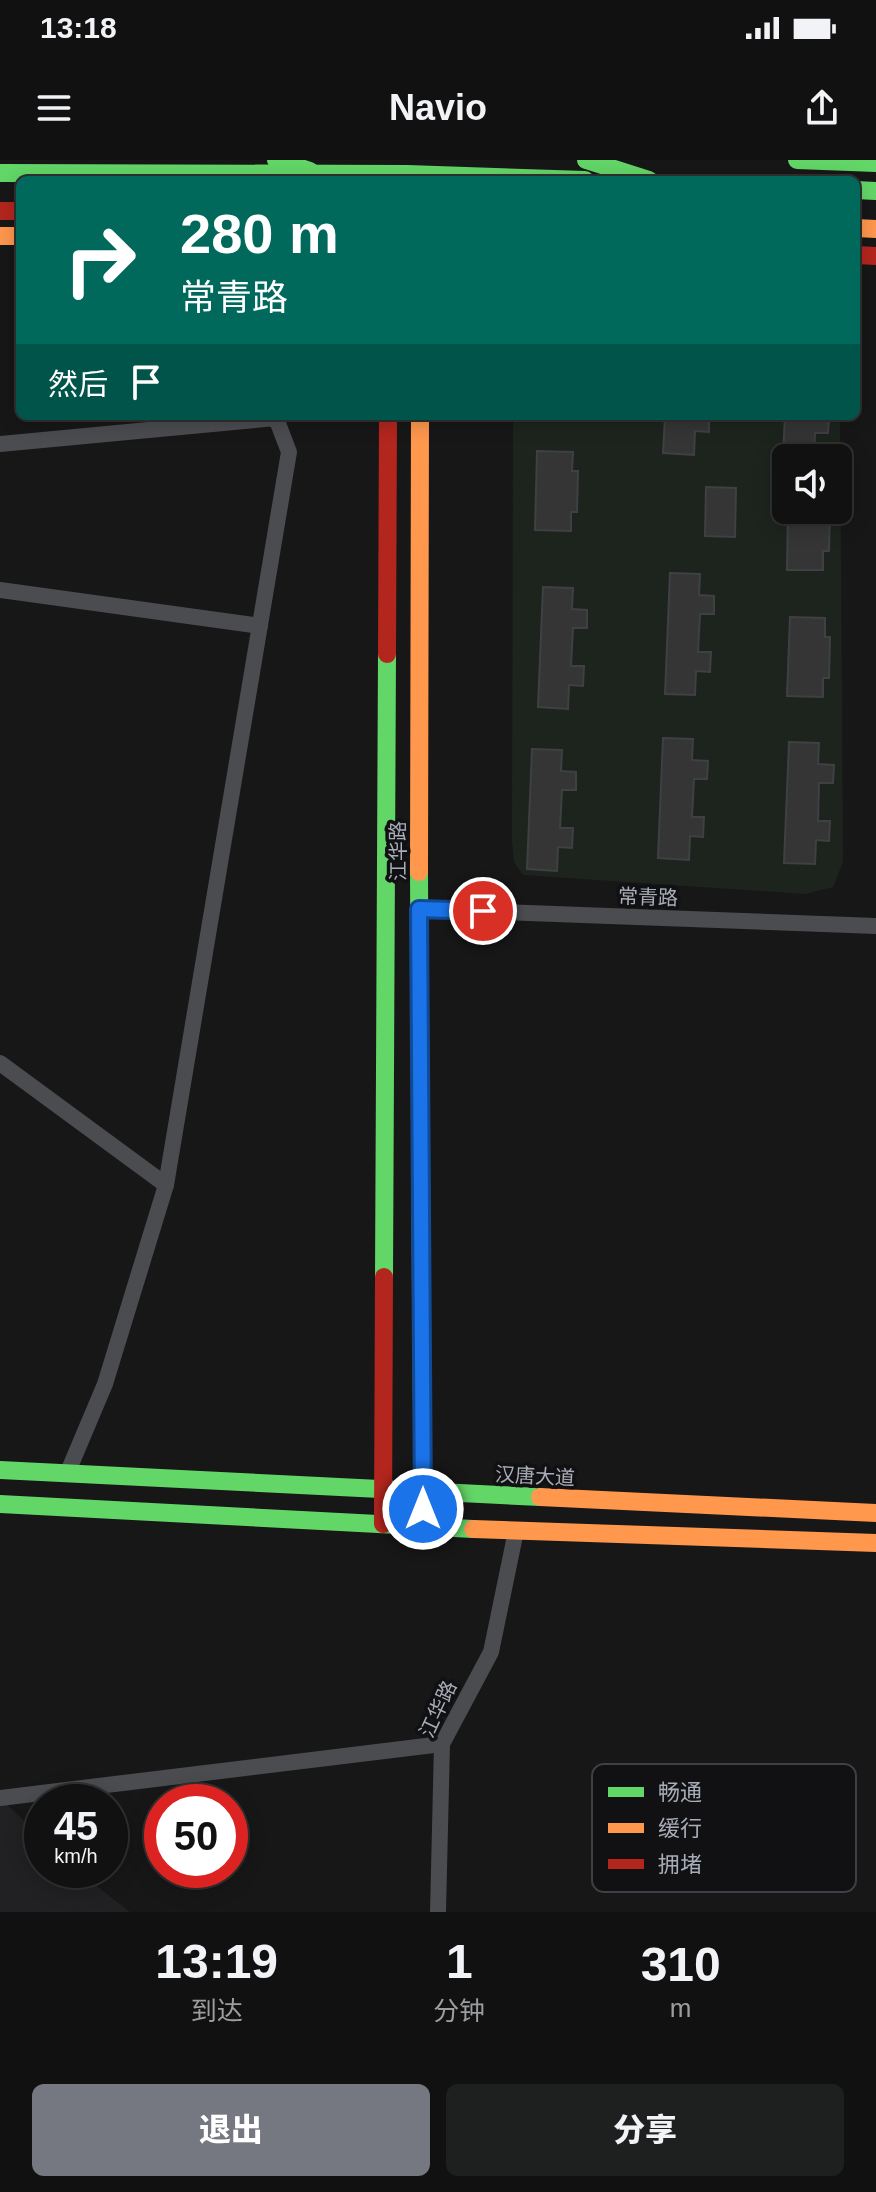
<!DOCTYPE html>
<html lang="zh">
<head>
<meta charset="utf-8">
<style>
	:root { --surface:#111; --page:#1e1f1f; --text:#f1f3f6; --muted:#9c9d9f; --line:#303131; --accent:#757880 }
	body { margin:0; font-family:Helvetica,"Noto Sans SC",sans-serif; background:var(--page); color:var(--text); height:100vh; display:flex; flex-direction:column; font-size:30px; white-space:nowrap }
	* { box-sizing:border-box; margin:0 }
	p { font-size:26px; color:var(--muted) }
	.icon { flex:none; width:44px; height:44px; fill:none; stroke:currentColor; stroke-width:2; stroke-linecap:round; stroke-linejoin:round }
	.map { position:relative; height:1752px; overflow:hidden }
	.panel { display:flex; flex-direction:column; background:var(--surface); flex:1 }
	.panel>* { flex:none }
	.top-card { position:absolute; left:16px; top:16px; width:844px; height:244px; border-radius:12px; box-shadow:0 4px 20px #0003,0 0 0 2px var(--line); background:#00695c; color:#fff; overflow:hidden }
	.fabs { position:absolute; left:772px; top:284px; display:grid; gap:16px }
	.fabs a { display:grid; place-items:center; width:80px; height:80px; border-radius:12px; background:var(--surface); box-shadow:0 4px 20px #0003,0 0 0 2px var(--line); font-size:40px }
	.speed { position:absolute; left:24px; top:1624px; display:flex; gap:16px; font-size:40px; font-weight:700; text-align:center }
	.speed>* { display:grid; place-content:center; width:104px; height:104px; border-radius:50%; background:var(--surface); box-shadow:0 4px 20px #0003,0 0 0 2px var(--line); line-height:1 }
	.speed small { font-size:20px; font-weight:400 }
	.speed .limit { border:12px solid #d22; background:#fff; color:#111 }
	.pin { position:absolute; display:grid; place-items:center; width:68px; height:68px; color:#fff; margin:-34px; border:4px solid #fff; border-radius:50%; box-shadow:0 2px 8px #0007 }
	.me { position:absolute; width:88px; margin:-44px; rotate:0deg; stroke-linejoin:round; filter:drop-shadow(0 0 6px #0008) }
	.turn { display:flex; align-items:center; gap:28px; height:168px; padding:0 32px; font-size:36px }
	.turn .icon { width:104px; height:104px; stroke-width:2.5 }
	.turn b { display:block; font-size:56px; line-height:68px }
	.then { display:flex; align-items:center; height:76px; padding:0 32px; background:#0003; gap:16px; font-size:30px }
	.eta { display:flex; justify-content:space-evenly; align-items:center; height:136px; text-align:center }
	.eta b { font-size:48px; font-weight:800; line-height:56px }
	.action { display:flex; gap:16px; margin-top:auto; padding:16px 32px }
	.action a { flex:1; height:92px; border-radius:12px; background:var(--accent); color:#fff; font-size:32px; font-weight:800; line-height:92px; text-align:center }
	.action a+a { background:var(--page); color:var(--text) }
	.status { display:flex; justify-content:space-between; align-items:center; height:56px; padding:0 40px; background:var(--surface); direction:ltr }
	.status svg { height:22px; fill:currentColor }
	header { display:flex; justify-content:space-between; align-items:center; height:104px; padding:0 32px; background:var(--surface); font-size:36px; font-weight:800 }
	.map>svg:first-child { display:block }
	.built { fill:#212123 }
	.green { fill:#1d241e; fill-rule:evenodd }
	.building { fill:#353536; stroke:#3f4043; stroke-width:2 }
	.lines { fill:none; stroke-linecap:round; stroke-linejoin:round }
	.street { stroke:#4b4c50; stroke-width:16 }
	.fast { stroke:#63d668; stroke-width:18 }
	.slow { stroke:#ff974d; stroke-width:18 }
	.jam { stroke:#b3261e; stroke-width:18 }
	.route-casing { stroke:#114b97; stroke-width:20 }
	.route { stroke:#1a73e8; stroke-width:14 }
	.labels { text-anchor:middle; dominant-baseline:central; stroke-width:7; stroke-linejoin:round; paint-order:stroke }
	.street-label { font-size:20px; fill:#a8adb8; stroke:#111113 }
	.key { fill:#111113; stroke:#3e4045; stroke-width:2 }
	.key-label { font-size:22px; fill:#a8adb8 }
</style>
</head>
<body>
<div class="status"><b>13:18</b><svg viewBox="0 0 49 12"><path d="M0 12V9h3v3zM5 12V6h3v6zM10 12V3h3v9zM15 12V0h3v12zM26 1h20v11H26zM47 4h2v5h-2z"/></svg></div>
<header><svg class="icon" aria-label="menu" viewBox="0 0 24 24"><path d="M4 6h16M4 12h16M4 18h16"/></svg>Navio<svg class="icon" aria-label="share" viewBox="0 0 24 24"><path d="M12 15V3M7 8l5-5 5 5M5 13v7h14v-7"/></svg></header>
<div class="map">
<svg width="876" height="1752" viewBox="0 0 876 1752">
	<rect width="100%" height="100%" fill="#171717"/>
	<polygon class="built" points="0,1638 42,1678 42,1710 76,1710 130,1752 0,1752"/>
	<path class="green" d="M513,256H840L843,702L833,727L806,734L523,715L514,702L512,681ZM786,298H838V350H786Z"/>
	<g class="building">
		<polygon points="558,256 594,256 594,259 558,258"/>
		<polygon points="665,256 709,256 709,272 695,271 694,295 663,293"/>
		<polygon points="785,256 829,256 828,273 815,273 814,296 783,295"/>
		<polygon points="537,291 573,292 572,311 578,311 577,352 571,352 571,371 535,370"/>
		<polygon points="706,327 736,328 735,377 705,376"/>
		<polygon points="788,350 830,351 829,391 823,391 823,410 787,410"/>
		<polygon points="670,413 700,414 699,435 714,436 714,454 700,454 698,492 711,492 710,512 696,511 695,535 665,534"/>
		<polygon points="543,427 573,428 572,449 587,450 587,468 573,468 571,506 584,506 583,526 569,525 568,549 538,547"/>
		<polygon points="790,457 825,458 825,477 830,477 829,518 823,518 823,537 787,536"/>
		<polygon points="663,578 693,579 692,600 708,601 707,619 694,619 692,657 704,657 703,677 690,676 689,700 658,698"/>
		<polygon points="789,582 819,583 818,604 834,605 833,623 819,623 818,661 830,661 829,681 816,680 815,704 784,703"/>
		<polygon points="532,589 562,590 561,611 576,612 576,630 562,630 560,668 573,668 572,688 558,687 557,711 527,709"/>
	</g>
	<g class="lines">
		<g class="street">
			<polyline points="0,284 276,258 289,292 166,1025 105,1224 67,1314"/>
			<polyline points="0,430 260,466"/>
			<polyline points="419,749 876,766"/>
			<polyline points="0,903 166,1025"/>
			<polyline points="0,1638 442,1584"/>
			<polyline points="438,1752 442,1584 491,1492 516,1371"/>
		</g>
		<g class="fast">
			<polyline points="276,0 310,11"/>
			<polyline points="586,0 649,20"/>
			<polyline points="797,0 876,3"/>
			<polyline points="0,13 407,14 585,20"/>
			<polyline points="856,30 876,31"/>
			<polyline points="419,712 421,1134"/>
			<polyline points="384,1117 387,494"/>
			<polyline points="0,1310 540,1337"/>
			<polyline points="0,1344 473,1369"/>
		</g>
		<g class="slow">
			<polyline points="856,68 876,69"/>
			<polyline points="0,76 20,76"/>
			<polyline points="419,712 420,256"/>
			<polyline points="421,1134 423,1366"/>
			<polyline points="540,1337 876,1353"/>
			<polyline points="473,1369 876,1383"/>
		</g>
		<g class="jam">
			<polyline points="0,51 20,51"/>
			<polyline points="856,95 876,96"/>
			<polyline points="387,494 388,256"/>
			<polyline points="383,1364 384,1117"/>
		</g>
	</g>
	<g class="lines">
		<defs>
			<polyline id="route" points="423,1349 419,749 483,751"/>
		</defs>
		<use href="#route" class="route-casing"/>
		<use href="#route" class="route"/>
	</g>
	<g class="labels">
		<g class="street-label">
			<text transform="translate(398 691) rotate(-90)">江华路</text>
			<text transform="translate(648 737) rotate(2)">常青路</text>
			<text transform="translate(535 1316) rotate(3)">汉唐大道</text>
			<text transform="translate(438 1549) rotate(-65)">江华路</text>
		</g>
	</g>
	<rect x="592" y="1604" width="264" height="128" rx="12" class="key"/>
	<rect x="608" y="1627" width="36" height="10" fill="#63d668"/>
	<rect x="608" y="1663" width="36" height="10" fill="#ff974d"/>
	<rect x="608" y="1699" width="36" height="10" fill="#b3261e"/>
	<g class="key-label">
		<text x="658" y="1640">畅通</text>
		<text x="658" y="1676">缓行</text>
		<text x="658" y="1712">拥堵</text>
	</g>
</svg>
<div class="fabs">
<a><svg class="icon" aria-label="sound" viewBox="0 0 24 24"><path d="M4 9h4l5-4v14l-5-4H4zM17 9q2 3 0 6"/></svg></a>
</div>
<div class="speed"><div>45<small>km/h</small></div><div class="limit">50</div></div>
<div class="pin" style="left:483px;top:751px;background:#d93025"><svg class="icon" aria-label="arrive" viewBox="0 0 24 24"><path d="M6 21V4h12l-3 4 3 4H6"/></svg></div>
<svg class="me" style="left:423px;top:1349px" viewBox="-20 -20 40 40"><circle r="17" fill="#1a73e8" stroke="#fff" stroke-width="3"/><path d="M0-11L8 9 0 5-8 9z" fill="#fff"/></svg>
<div class="top-card">
<div class="turn"><svg class="icon" aria-label="right" viewBox="0 0 24 24"><path d="M7 20v-9h11M14 6l5 5-5 5"/></svg><div><b>280 m</b>常青路</div></div>
<div class="then">然后<svg class="icon" aria-label="arrive" viewBox="0 0 24 24"><path d="M6 21V4h12l-3 4 3 4H6"/></svg></div>
</div>
</div>
<section class="panel">
<div class="eta">
<div><b>13:19</b><p>到达</p></div>
<div><b>1</b><p>分钟</p></div>
<div><b>310</b><p>m</p></div>
</div>
<div class="action"><a>退出</a><a>分享</a></div>
</section>
</body>
</html>
